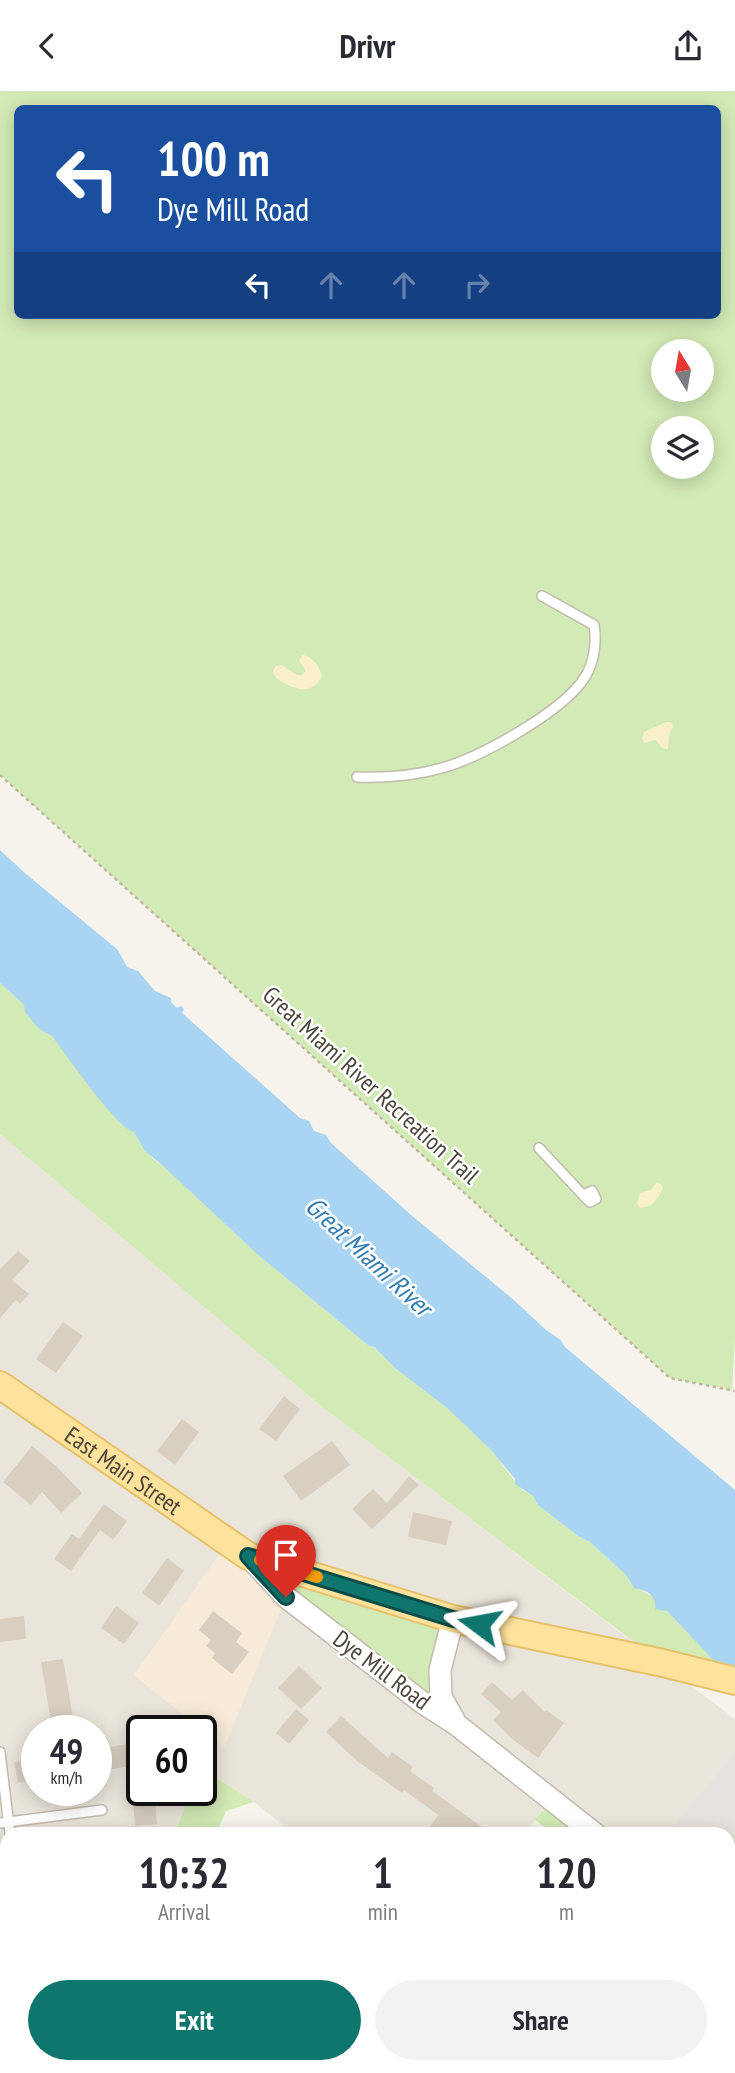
<!DOCTYPE html>
<html lang="en">
<head>
<meta charset="utf-8">
<style>
	:root { --surface:#fff; --page:#f2f2f3; --text:#2b2b33; --muted:#7c7c81; --accent:#0f766e }
	body { margin:0; font-family:"PT Sans Narrow",sans-serif; background:var(--page); color:var(--text); height:100vh; display:flex; flex-direction:column; font-size:26px; white-space:nowrap }
	* { box-sizing:border-box; margin:0 }
	p { font-size:23px; color:var(--muted) }
	.icon { flex:none; width:38px; height:38px; fill:none; stroke:currentColor; stroke-width:2; stroke-linecap:round; stroke-linejoin:round }
	.map { position:relative; flex:1; overflow:hidden }
	.side { position:absolute; left:0px; top:1736px; width:735px; height:247px; display:flex; flex-direction:column; background:var(--surface); border-radius:21px 21px 0 0; box-shadow:0 4px 18px #0003 }
	.side>* { flex:none }
	.hud { position:absolute; left:14px; top:14px; width:707px; height:214px; border-radius:10px; box-shadow:0 4px 18px #0003; background:#1a4fa0; color:#fff; overflow:hidden }
	.needle { width:46px; rotate:349deg }
	.buttons { position:absolute; left:651px; top:248px; display:grid; gap:14px }
	.buttons a { display:grid; place-items:center; width:63px; height:63px; border-radius:50%; background:var(--surface); box-shadow:0 4px 18px #0003; font-size:35px }
	.speed { position:absolute; left:21px; top:1624px; display:flex; gap:14px; font-size:35px; font-weight:700; text-align:center }
	.speed>* { display:grid; place-content:center; width:91px; height:91px; border-radius:50%; background:var(--surface); box-shadow:0 4px 18px #0003; line-height:1 }
	.speed small { font-size:18px; font-weight:400 }
	.speed .limit { border:4px solid #111; border-radius:10px; background:#fff; color:#111 }
	.pin { position:absolute; display:grid; place-items:center; width:60px; height:60px; color:#fff; margin:-72px -30px; border-radius:50% 50% 50% 0; rotate:-45deg; box-shadow:0 0 7px #0007 }
	.pin .icon { rotate:45deg }
	.me { position:absolute; width:77px; margin:-38px; rotate:283deg; stroke-linejoin:round; filter:drop-shadow(0 0 5px #0008) }
	.turn { display:flex; align-items:center; gap:24px; height:147px; padding:0 28px; font-size:32px }
	.turn .icon { width:91px; height:91px; stroke-width:2.5 }
	.turn b { display:block; font-size:49px; line-height:60px }
	.lanes { display:flex; align-items:center; height:66px; padding:0 28px; background:#0003; justify-content:center; gap:35px; direction:ltr }
	.lanes .off { opacity:.35 }
	.eta { display:flex; justify-content:space-evenly; align-items:center; height:119px; text-align:center }
	.eta b { font-size:42px; font-weight:800; line-height:49px }
	.primary-button { display:flex; gap:14px; margin-top:auto; padding:14px 28px }
	.primary-button a { flex:1; height:80px; border-radius:42px; background:var(--accent); color:#fff; font-size:28px; font-weight:800; line-height:80px; text-align:center }
	.primary-button a+a { background:var(--page); color:var(--text) }
	header { display:flex; justify-content:space-between; align-items:center; height:91px; padding:0 28px; background:var(--surface); font-size:32px; font-weight:800 }
	.map>svg:first-child { display:block }
	.residential { fill:#eae5da; fill-rule:evenodd }
	.commercial { fill:#f7ead8 }
	.industrial { fill:#e6e2dd }
	.green { fill:#d2eab5; fill-rule:evenodd }
	.sand { fill:#f9efc9 }
	.water { fill:#a9d4f2 }
	.building { fill:#d8cfc1 }
	.lines { fill:none; stroke-linecap:round; stroke-linejoin:round }
	.service-casing { stroke:#c2bbae; stroke-width:12 }
	.tertiary-casing { stroke:#c2bbae; stroke-width:24 }
	.primary-casing { stroke:#e6c16a; stroke-width:30 }
	.path { stroke:#c4b79f; stroke-width:2.5; stroke-dasharray:3.5 3.5; stroke-linecap:butt }
	.service { stroke:#fff; stroke-width:9 }
	.tertiary { stroke:#fff; stroke-width:21 }
	.primary { stroke:#ffe39c; stroke-width:26 }
	.route-casing { stroke:#0a4d48; stroke-width:18 }
	.route { stroke:#0f766e; stroke-width:12 }
	.slow { stroke:#f59e0b; stroke-width:12 }
	.labels { text-anchor:middle; dominant-baseline:central; stroke-width:5; stroke-linejoin:round; paint-order:stroke }
	.street-label { font-size:24px; fill:#4b4439; stroke:#fff }
	.water-label { font-size:26px; font-style:italic; fill:#2e7ab2; stroke:#fff }
</style>
</head>
<body>
<header><svg class="icon" aria-label="back" viewBox="0 0 24 24"><path d="M15 5l-7 7 7 7"/></svg>Drivr<svg class="icon" aria-label="share" viewBox="0 0 24 24"><path d="M12 15V3M7 8l5-5 5 5M5 13v7h14v-7"/></svg></header>
<div class="map">
<svg width="735" height="1982" viewBox="0 0 735 1982">
	<rect width="100%" height="100%" fill="#f6f3ec"/>
	<path class="residential" d="M0,1043L322,1316L735,1628V1660L667,1743H595L551,1709L524,1743H294L254,1711L201,1677V1640H142V1699H192L174,1743H7V1976H82L80,1982H0ZM37,1640H96V1699H37Z"/>
	<polygon class="commercial" points="228,1451 286,1506 224,1657 134,1584"/>
	<polygon class="industrial" points="735,1660 735,1982 544,1982 548,1976 728,1976 728,1743 667,1743"/>
	<g class="green">
		<path d="M0,0H735V1247L732,1299L670,1287L0,684ZM18,18H718V224H18ZM663,261H702V299H663ZM663,338H702V376H663Z"/>
		<polygon points="0,892 24,914 39,938 52,945 134,1041 153,1068 162,1074 257,1163 369,1255 373,1256 395,1277 447,1317 490,1358 521,1398 533,1405 538,1414 578,1445 590,1451 626,1484 630,1492 653,1506 733,1589 662,1572 322,1316 0,1043"/>
		<polygon points="248,1465 453,1528 440,1579 457,1634"/>
		<polygon points="201,1677 254,1711 226,1720 216,1743 174,1743 192,1699 201,1699"/>
		<polygon points="551,1709 595,1743 554,1743 535,1729"/>
	</g>
	<g class="sand">
		<path d="M303,564C313,566 320,575 322,586C311,603 300,600 284,592C277,588 275,587 273,580L276,575L282,574L297,584H302L306,580L299,569Z"/>
		<polygon points="666,631 671,631 673,635 669,644 668,658 662,657 656,649 644,652 642,647 644,641"/>
		<path d="M657,1091L662,1094L663,1098C657,1108 652,1119 639,1116L637,1112L640,1102L651,1099Z"/>
	</g>
	<path class="water" d="M0,759L26,783L118,859L127,876L138,880L155,900L171,907V911L177,917L181,915L184,918L182,922L300,1027L309,1030L314,1040L326,1044L331,1052L411,1124L515,1210L546,1239L561,1249L565,1256L735,1399V1592L667,1520L655,1518C657,1504 646,1499 634,1497L626,1484L590,1451L578,1445L538,1414L533,1405L515,1393V1388L490,1358L447,1317L395,1277L374,1256L369,1255L257,1163L162,1074L145,1060L134,1041C117,1038 65,962 52,945L39,938L25,921L24,914L0,892Z"/>
	<g class="building">
		<polygon points="18,1160 30,1170 12,1189 29,1203 20,1213 16,1209 0,1227 0,1178"/>
		<polygon points="63,1231 83,1245 56,1282 36,1268"/>
		<polygon points="284,1305 300,1318 276,1350 259,1338"/>
		<polygon points="182,1328 199,1341 175,1374 157,1360"/>
		<polygon points="332,1350 350,1374 301,1410 283,1385"/>
		<polygon points="32,1355 56,1375 82,1402 61,1422 42,1401 31,1414 3,1391"/>
		<polygon points="409,1385 419,1394 372,1438 352,1418 373,1398 387,1412"/>
		<polygon points="104,1413 127,1430 113,1449 100,1439 71,1480 54,1468 72,1443 79,1448"/>
		<polygon points="413,1421 452,1430 446,1454 408,1446"/>
		<polygon points="167,1467 184,1480 159,1515 142,1502"/>
		<polygon points="116,1515 139,1532 124,1553 101,1537"/>
		<polygon points="213,1520 242,1542 236,1551 249,1561 232,1583 212,1567 215,1562 206,1555 211,1549 199,1539"/>
		<polygon points="24,1525 26,1548 0,1551 0,1528"/>
		<polygon points="63,1568 73,1627 51,1631 41,1571"/>
		<polygon points="299,1575 322,1597 301,1618 278,1597"/>
		<polygon points="492,1591 512,1609 523,1599 545,1621 546,1619 564,1632 538,1667 512,1648 493,1629 501,1621 481,1603"/>
		<polygon points="296,1618 309,1629 289,1653 276,1642"/>
		<polygon points="341,1625 388,1667 392,1661 413,1676 410,1680 434,1697 432,1700 492,1743 425,1743 438,1724 404,1699 402,1702 357,1670 326,1641"/>
		<polygon points="142,1644 142,1699 154,1699 157,1733 135,1735 130,1675 96,1681 96,1658 128,1653 127,1645"/>
		<polygon points="37,1668 37,1689 18,1692 14,1671"/>
	</g>
	<g class="lines">
		<defs>
			<g id="service">
				<path d="M357,686C386,687 414,685 442,677C481,666 564,620 585,586C594,572 597,551 594,534L542,505"/>
				<polyline points="539,1057 583,1104 590,1111 596,1108 592,1100 583,1104"/>
				<polyline points="0,1661 10,1743"/>
				<polyline points="0,1732 102,1719"/>
				<polyline points="0,1900 7,1893"/>
			</g>
			<g id="tertiary">
				<polyline points="248,1465 286,1506 423,1612 457,1634 595,1743"/>
				<polyline points="453,1528 440,1579 441,1606 454,1629"/>
				<polyline points="728,1849 735,1854"/>
			</g>
			<g id="primary">
				<path id="s1" d="M0,1294L248,1465L453,1528L663,1572L735,1590"/>
			</g>
		</defs>
		<use href="#service" class="service-casing"/>
		<use href="#tertiary" class="tertiary-casing"/>
		<use href="#primary" class="primary-casing"/>
		<polyline class="path" points="0,684 670,1287 735,1300"/>
		<use href="#service" class="service"/>
		<use href="#tertiary" class="tertiary"/>
		<use href="#primary" class="primary"/>
	</g>
	<g class="lines">
		<defs>
			<polyline id="route" points="286,1506 248,1465 453,1528 479,1533"/>
		</defs>
		<use href="#route" class="route-casing"/>
		<use href="#route" class="route"/>
		<polyline class="slow" points="260,1469 317,1486"/>
	</g>
	<g class="labels">
		<g class="street-label">
			<text transform="translate(371 994) rotate(42)">Great Miami River Recreation Trail</text>
			<text stroke="none"><textPath href="#s1" startOffset="150">East Main Street</textPath></text>
			<text transform="translate(382 1579) rotate(37)">Dye Mill Road</text>
		</g>
		<g class="water-label">
			<text transform="translate(369 1165) rotate(43)">Great Miami River</text>
		</g>
	</g>
</svg>
<div class="buttons">
<a><svg class="needle" viewBox="-14 -14 28 28"><path d="M0-13l5 13h-10z" fill="#e53935"/><path d="M0 13l5-13h-10z" fill="#7c7c81"/></svg></a>
<a><svg class="icon" aria-label="layers" viewBox="0 0 24 24"><path d="M12 4l9 5-9 5-9-5zM3 14l9 5 9-5"/></svg></a>
</div>
<div class="speed"><div>49<small>km/h</small></div><div class="limit">60</div></div>
<div class="pin" style="left:286px;top:1506px;background:#d93025"><svg class="icon" aria-label="arrive" viewBox="0 0 24 24"><path d="M6 21V4h12l-3 4 3 4H6"/></svg></div>
<svg class="me" style="left:479px;top:1533px" viewBox="-20 -20 40 40"><path d="M0-17L14 15 0 8-14 15z" fill="#0f766e" stroke="#fff" stroke-width="4"/></svg>
<div class="hud">
<div class="turn"><svg class="icon" aria-label="left" viewBox="0 0 24 24"><path d="M17 20v-9H6M10 6l-5 5 5 5"/></svg><div><b>100 m</b>Dye Mill Road</div></div>
<div class="lanes"><svg class="icon" aria-label="left" viewBox="0 0 24 24"><path d="M17 20v-9H6M10 6l-5 5 5 5"/></svg><svg class="icon off" aria-label="ahead" viewBox="0 0 24 24"><path d="M12 20V5M6 11l6-6 6 6"/></svg><svg class="icon off" aria-label="ahead" viewBox="0 0 24 24"><path d="M12 20V5M6 11l6-6 6 6"/></svg><svg class="icon off" aria-label="right" viewBox="0 0 24 24"><path d="M7 20v-9h11M14 6l5 5-5 5"/></svg></div>
</div>
<section class="side">
<div class="eta">
<div><b>10:32</b><p>Arrival</p></div>
<div><b>1</b><p>min</p></div>
<div><b>120</b><p>m</p></div>
</div>
<div class="primary-button"><a>Exit</a><a>Share</a></div>
</section>
</div>
</body>
</html>
